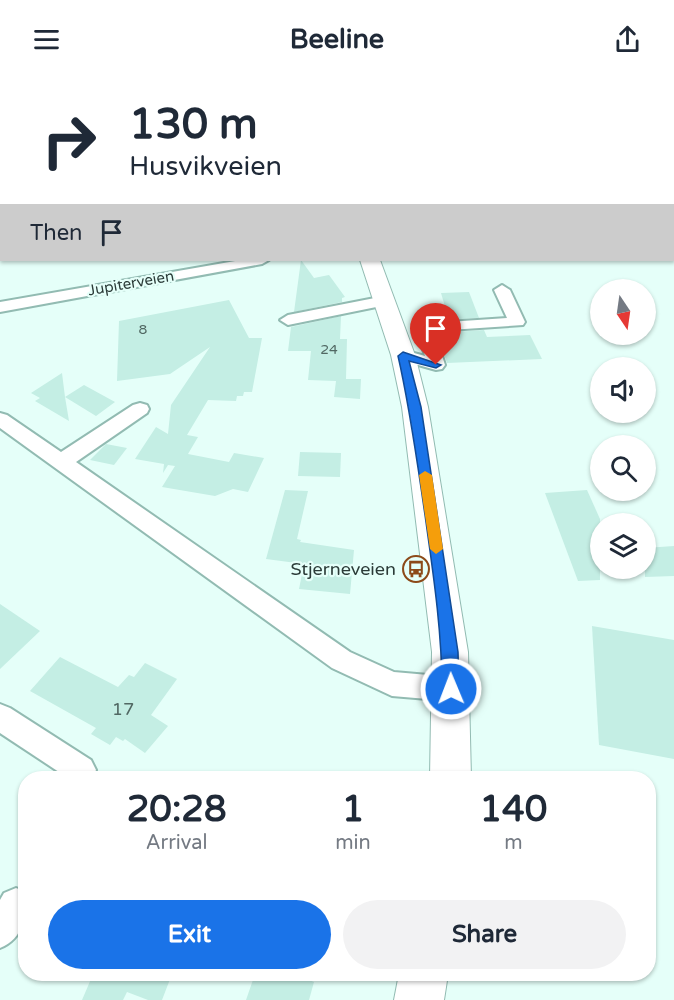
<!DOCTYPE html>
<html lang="en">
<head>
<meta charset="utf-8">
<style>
	:root { --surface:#fff; --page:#f2f2f3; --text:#1f2937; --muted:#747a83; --accent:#1a73e8 }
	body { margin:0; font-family:"Varela Round",sans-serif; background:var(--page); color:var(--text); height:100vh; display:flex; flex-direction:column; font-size:22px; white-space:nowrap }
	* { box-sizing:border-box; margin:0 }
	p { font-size:20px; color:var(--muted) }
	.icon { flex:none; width:33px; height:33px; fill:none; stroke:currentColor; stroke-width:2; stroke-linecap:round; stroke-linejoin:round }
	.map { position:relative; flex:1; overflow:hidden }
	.details { position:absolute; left:18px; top:693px; width:638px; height:210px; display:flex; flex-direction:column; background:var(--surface); border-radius:24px; box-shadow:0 2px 4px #0004 }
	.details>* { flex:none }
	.guide { position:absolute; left:0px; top:0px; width:675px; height:183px; box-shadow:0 2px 4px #0004; background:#fff; color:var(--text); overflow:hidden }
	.needle { width:39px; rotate:167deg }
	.controls { position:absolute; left:590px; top:201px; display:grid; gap:12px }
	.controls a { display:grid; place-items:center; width:66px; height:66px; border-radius:50%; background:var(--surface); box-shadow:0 2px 4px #0004; font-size:30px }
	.pin { position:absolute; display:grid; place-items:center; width:51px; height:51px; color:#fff; margin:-62px -26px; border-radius:50% 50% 50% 0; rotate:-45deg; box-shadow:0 0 6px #0007 }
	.pin .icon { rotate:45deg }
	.me { position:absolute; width:66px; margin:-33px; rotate:359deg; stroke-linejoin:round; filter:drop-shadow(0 0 4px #0008) }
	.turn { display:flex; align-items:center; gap:21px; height:126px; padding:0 30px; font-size:27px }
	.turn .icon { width:78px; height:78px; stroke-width:2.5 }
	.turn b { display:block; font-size:42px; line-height:51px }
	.then { display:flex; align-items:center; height:57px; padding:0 30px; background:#0003; gap:12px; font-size:22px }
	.eta { display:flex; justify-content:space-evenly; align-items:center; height:102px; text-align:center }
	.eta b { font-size:36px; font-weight:700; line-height:42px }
	.cta { display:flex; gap:12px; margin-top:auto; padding:12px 30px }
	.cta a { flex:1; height:69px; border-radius:36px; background:var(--accent); color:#fff; font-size:24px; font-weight:700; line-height:69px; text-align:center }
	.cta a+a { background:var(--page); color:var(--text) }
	header { display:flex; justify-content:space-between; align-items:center; height:78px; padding:0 30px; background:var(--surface); font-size:27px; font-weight:700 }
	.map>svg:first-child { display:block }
	.building { fill:#c4eee4 }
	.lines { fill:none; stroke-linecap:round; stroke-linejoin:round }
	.minor-casing { stroke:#92bbb2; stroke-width:4 }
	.secondary-casing { stroke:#92bbb2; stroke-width:2 }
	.minor { fill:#fff; fill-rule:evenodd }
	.secondary { fill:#fff; fill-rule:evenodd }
	.route { fill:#1a73e8; stroke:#114b97; stroke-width:1.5 }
	.slow { fill:#f59e0b }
	.labels { text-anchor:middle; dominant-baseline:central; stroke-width:4.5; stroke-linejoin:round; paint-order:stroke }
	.far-number-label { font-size:14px; fill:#516863 }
	.far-street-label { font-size:15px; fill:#2b3b38; stroke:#e5fff9 }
	.poi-label { font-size:18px; fill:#2b3b38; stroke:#e5fff9; text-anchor:end }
	.near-number-label { font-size:18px; fill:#516863 }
</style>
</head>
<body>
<header><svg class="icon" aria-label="menu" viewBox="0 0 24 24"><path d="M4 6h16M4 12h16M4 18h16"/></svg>Beeline<svg class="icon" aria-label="share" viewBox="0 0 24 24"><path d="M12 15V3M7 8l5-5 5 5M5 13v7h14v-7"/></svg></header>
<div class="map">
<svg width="674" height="922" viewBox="0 0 674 922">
	<rect width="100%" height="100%" fill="#e5fff9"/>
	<g class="building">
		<polygon points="301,182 314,200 329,197 345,219 342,220 342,224 294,234"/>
		<polygon points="469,214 479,240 449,242 441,215"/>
		<polygon points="229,222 249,260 262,260 252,314 244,314 243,318 237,318 236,323 208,322 187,357 198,359 188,376 229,384 234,375 264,380 248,414 233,411 215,418 162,409 175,388 168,387 163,395 164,386 135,381 156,349 168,356 171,327 210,269 170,296 117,303 119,243"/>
		<polygon points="341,238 340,261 347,261 346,301 361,301 360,321 334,319 336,303 308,302 311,273 288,273 291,249"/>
		<polygon points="484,252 487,259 530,257 542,281 447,285 439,261 456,261 453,254"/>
		<polygon points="62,295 65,319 84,307 115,324 96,338 65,319 69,343 35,323 40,320 31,315"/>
		<polygon points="106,366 127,370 114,387 90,382"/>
		<polygon points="300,374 341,375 340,399 298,398"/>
		<polygon points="285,412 308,413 297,461 301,462 300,464 354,472 350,516 299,511 304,486 266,481"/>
		<polygon points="587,412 600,441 600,502 578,503 545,415"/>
		<polygon points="674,468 674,498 645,499 645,470"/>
		<polygon points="0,526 40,553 0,591"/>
		<polygon points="592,548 674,562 674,681 599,667"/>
		<polygon points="60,579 118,609 129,597 134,599 145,585 177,601 151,637 168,648 145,675 125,661 123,663 116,659 110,667 91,656 96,650 30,613"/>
		<polygon points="83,896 172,896 162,922 148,922 127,914 123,922 82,922 91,901 83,897"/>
		<polygon points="255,896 294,896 314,904 309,922 246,922"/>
	</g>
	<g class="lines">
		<defs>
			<g id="minor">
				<rect x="75" y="0" width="10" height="2"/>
				<rect x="220" y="0" width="10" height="2"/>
				<polygon points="352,0 363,0 351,2"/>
				<polygon points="2,136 2,145 0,145 0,137"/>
				<polygon points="241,182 269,182 262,186 0,234 0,224"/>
				<polygon points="502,207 510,212 525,244 523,247 434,253 445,287 442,291 436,292 397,281 394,277 397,273 403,272 425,278 416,249 418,246 507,240 494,212"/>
				<polygon points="385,218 391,220 393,223 391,226 288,247 280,242 288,237"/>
				<polygon points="140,325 147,327 149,331 147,335 76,384 350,574 394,594 451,599 461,602 464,611 461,620 451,623 392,618 332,590 0,350 0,335 7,337 61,374 133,327"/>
				<polygon points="0,626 10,630 91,682 96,692 92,700 68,700 0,655"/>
				<path d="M16,810L26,814C26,838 24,860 0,870V822L4,815Z"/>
			</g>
			<g id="secondary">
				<polygon points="332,0 345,0 331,2"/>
				<polygon points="360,182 380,182 415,277 428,329 468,574 471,700 430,700 432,574 402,329 391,277"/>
				<polygon points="399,896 448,896 444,922 394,922"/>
			</g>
		</defs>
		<use href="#minor" class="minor-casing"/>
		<use href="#secondary" class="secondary-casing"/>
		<use href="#minor" class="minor"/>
		<use href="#secondary" class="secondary"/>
	</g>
	<path class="route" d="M403,274L441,287L436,290L409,283L421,329L458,574L459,611L456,616L451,619L445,616L442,611C442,553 433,494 425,437C417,383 410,330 398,278Z"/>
	<polygon class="slow" points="425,393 432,397 443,471 436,476 430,471 419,397"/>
	<defs>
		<symbol id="bus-ring" viewBox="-11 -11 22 22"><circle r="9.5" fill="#e5fff9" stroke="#8c4a19" stroke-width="1.5"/><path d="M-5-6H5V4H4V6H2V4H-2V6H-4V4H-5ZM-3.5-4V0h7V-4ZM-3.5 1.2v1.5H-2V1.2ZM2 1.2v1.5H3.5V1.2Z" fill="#8c4a19"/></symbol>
	</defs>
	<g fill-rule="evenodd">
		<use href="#bus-ring" x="401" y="476" width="30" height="30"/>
	</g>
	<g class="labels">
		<g class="far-number-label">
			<text x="143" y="251">8</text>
			<text x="329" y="271">24</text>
		</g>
		<g class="far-street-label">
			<text transform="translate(131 205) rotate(-10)">Jupiterveien</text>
		</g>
		<g class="poi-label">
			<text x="396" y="491">Stjerneveien</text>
		</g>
		<g class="near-number-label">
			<text x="123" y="631">17</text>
		</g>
	</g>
</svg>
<div class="controls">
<a><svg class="needle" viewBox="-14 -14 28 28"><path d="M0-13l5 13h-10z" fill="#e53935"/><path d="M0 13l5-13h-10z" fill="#747a83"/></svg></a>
<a><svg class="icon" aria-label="sound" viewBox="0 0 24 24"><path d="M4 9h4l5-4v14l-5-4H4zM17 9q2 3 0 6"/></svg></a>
<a><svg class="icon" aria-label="search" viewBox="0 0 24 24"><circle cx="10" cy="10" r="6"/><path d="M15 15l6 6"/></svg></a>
<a><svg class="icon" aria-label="layers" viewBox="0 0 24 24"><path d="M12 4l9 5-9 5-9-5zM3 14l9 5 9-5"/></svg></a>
</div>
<div class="pin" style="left:436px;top:287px;background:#d93025"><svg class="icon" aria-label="arrive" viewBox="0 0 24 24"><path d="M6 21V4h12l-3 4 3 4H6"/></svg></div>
<svg class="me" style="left:451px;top:611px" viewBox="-20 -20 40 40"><circle r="17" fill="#1a73e8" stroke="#fff" stroke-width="3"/><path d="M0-11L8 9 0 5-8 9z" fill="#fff"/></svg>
<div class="guide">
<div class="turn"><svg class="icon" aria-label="right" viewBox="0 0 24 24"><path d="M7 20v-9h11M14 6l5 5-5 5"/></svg><div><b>130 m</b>Husvikveien</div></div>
<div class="then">Then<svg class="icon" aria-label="arrive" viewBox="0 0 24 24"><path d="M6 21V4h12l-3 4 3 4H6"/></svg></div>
</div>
<section class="details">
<div class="eta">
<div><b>20:28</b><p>Arrival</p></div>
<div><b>1</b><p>min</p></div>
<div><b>140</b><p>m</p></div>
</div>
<div class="cta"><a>Exit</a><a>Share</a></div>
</section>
</div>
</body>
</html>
